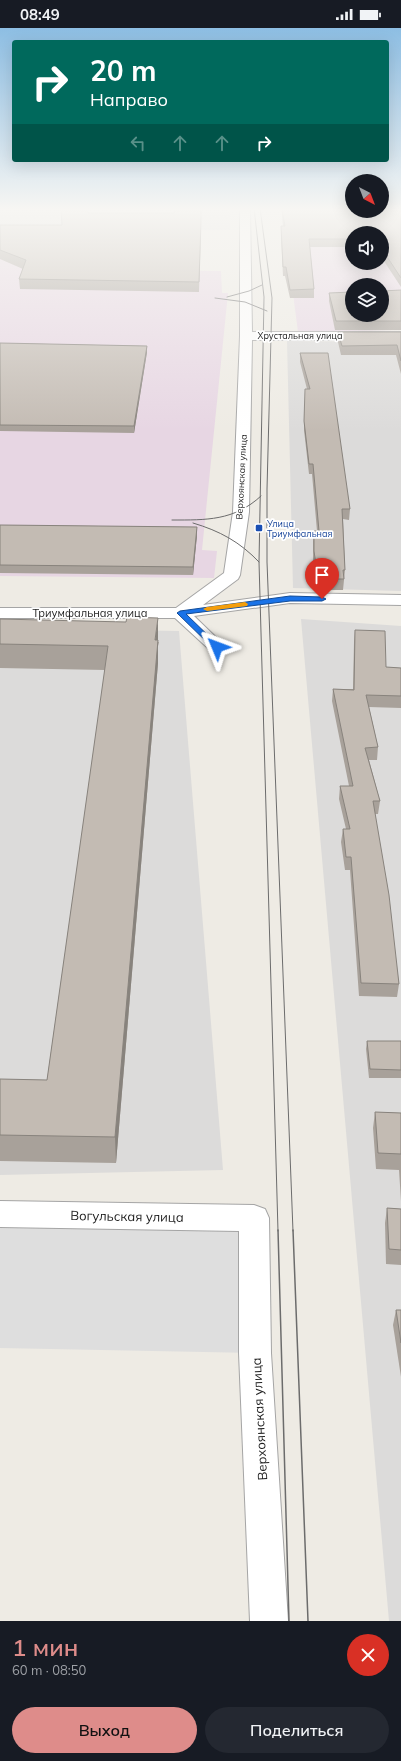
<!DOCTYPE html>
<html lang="ru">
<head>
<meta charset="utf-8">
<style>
	:root { --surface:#171b24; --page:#242831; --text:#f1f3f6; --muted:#9ea1a6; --accent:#de8c8a }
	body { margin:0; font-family:Mulish,sans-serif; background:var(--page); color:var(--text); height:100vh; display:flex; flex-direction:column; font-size:15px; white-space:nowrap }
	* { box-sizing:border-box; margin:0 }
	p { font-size:13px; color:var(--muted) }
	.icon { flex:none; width:22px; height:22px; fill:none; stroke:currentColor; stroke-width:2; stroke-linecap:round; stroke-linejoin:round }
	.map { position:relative; height:1593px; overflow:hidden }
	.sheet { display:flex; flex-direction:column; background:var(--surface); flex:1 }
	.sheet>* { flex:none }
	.banner { position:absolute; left:12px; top:12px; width:377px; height:122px; border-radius:4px; box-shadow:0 4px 16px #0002; background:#00695c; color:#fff; overflow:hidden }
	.needle { width:26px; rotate:138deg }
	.controls { position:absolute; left:345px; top:146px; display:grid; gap:8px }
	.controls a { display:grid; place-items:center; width:44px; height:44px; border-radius:50%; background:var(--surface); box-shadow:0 4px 16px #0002; font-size:20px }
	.pin { position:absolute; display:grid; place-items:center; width:34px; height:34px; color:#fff; margin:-41px -17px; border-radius:50% 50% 50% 0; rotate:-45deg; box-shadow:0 0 4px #0007 }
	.pin .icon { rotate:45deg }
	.me { position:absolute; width:44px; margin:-22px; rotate:314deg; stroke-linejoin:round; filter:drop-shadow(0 0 3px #0008) }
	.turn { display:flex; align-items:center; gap:14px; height:84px; padding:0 12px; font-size:18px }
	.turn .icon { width:52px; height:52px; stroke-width:2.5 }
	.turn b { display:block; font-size:28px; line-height:34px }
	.lanes { display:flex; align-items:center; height:38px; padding:0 12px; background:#0003; justify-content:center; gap:20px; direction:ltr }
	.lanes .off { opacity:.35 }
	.round { display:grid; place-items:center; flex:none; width:42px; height:42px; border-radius:21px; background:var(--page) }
	.summary { display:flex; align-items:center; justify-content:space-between; height:68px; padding:0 12px }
	h1 { font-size:24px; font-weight:600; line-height:30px; color:var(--accent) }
	.button { display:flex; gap:8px; margin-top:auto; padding:8px 12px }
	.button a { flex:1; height:46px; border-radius:24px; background:var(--accent); color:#111; font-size:16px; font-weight:600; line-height:46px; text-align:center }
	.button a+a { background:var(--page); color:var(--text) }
	.status { display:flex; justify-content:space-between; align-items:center; height:28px; padding:0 20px; background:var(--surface); direction:ltr }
	.status svg { height:11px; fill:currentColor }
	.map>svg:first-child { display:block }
	.residential { fill:#dcdbda }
	.industrial { fill:#e7d6e3; fill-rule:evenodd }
	.parking { fill:#dedede }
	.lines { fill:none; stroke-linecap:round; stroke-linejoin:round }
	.minor-casing { stroke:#a5a5a5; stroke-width:2 }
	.minor { fill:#fff; fill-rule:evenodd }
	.tram-far1 { stroke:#6c6c6c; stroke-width:1 }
	.tram { stroke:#6c6c6c; stroke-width:1.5 }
	.wall { fill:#a8a19a }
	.shaded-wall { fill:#88837d }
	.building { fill:#c3bbb3; stroke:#88837d }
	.route { fill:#1a73e8; stroke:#114b97 }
	.slow { fill:#f59e0b }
	.transit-dot { fill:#1a4fb4; stroke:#fff; stroke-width:1.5 }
	.labels { text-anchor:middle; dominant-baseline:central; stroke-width:3.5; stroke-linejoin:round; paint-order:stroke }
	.far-street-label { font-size:9px; fill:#1e1e1e; stroke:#fff }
	.far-transit-label { font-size:9px; fill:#164399; stroke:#fff; text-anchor:start }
	.street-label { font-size:11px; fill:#1e1e1e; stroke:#fff }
	.near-street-label { font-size:13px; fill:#1e1e1e; stroke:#fff }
</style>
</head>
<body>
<div class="status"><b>08:49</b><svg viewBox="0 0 49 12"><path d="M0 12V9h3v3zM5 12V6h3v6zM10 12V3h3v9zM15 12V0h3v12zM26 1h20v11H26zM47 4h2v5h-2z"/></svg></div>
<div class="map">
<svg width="401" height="1593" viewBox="0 0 401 1593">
	<rect width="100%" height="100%" fill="#eeebe4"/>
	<g class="residential">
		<polygon points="0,180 230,180 230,202 0,203"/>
		<polygon points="287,313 401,314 401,563 293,560"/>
		<polygon points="301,591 401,598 401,1593 389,1593"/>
		<polygon points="0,600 179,603 223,1142 0,1147"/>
	</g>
	<g class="industrial">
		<path d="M282,180H352V183H382V180L384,182H401V302L298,304ZM352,205H382V235H352ZM352,257H382V287H352Z"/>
		<polygon points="0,205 105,242 221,243 222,265 228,265 202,522 217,523 214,550 0,548 0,505 201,507 0,504"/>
	</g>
	<polygon class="parking" points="0,1186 254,1190 255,1325 0,1320"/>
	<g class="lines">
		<defs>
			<g id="minor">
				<polygon points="240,180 250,180 252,304 401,304 401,312 252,312 249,484 240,547 238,551 203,577 290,565 401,567 401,577 290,575 194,588 226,619 223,623 217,625 211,623 175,590 0,590 0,580 176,580 224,545 233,484 240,308"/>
				<polygon points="0,1173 254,1177 265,1181 269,1190 271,1325 288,1593 250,1593 239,1325 239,1203 0,1199"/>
			</g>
		</defs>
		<use href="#minor" class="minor-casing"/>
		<use href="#minor" class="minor"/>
		<g class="tram-far1">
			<polyline points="254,180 264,269 259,534 278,1203"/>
			<polyline points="260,180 272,270 267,461 267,534 293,1203"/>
			<polyline points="227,269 249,263 262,257"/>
			<polyline points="215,270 245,274 267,283"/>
			<path d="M172,492C206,492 234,493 261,468"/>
			<path d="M193,495C220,503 240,514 259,534"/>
		</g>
		<g class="tram">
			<polyline points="278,1202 289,1593"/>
			<polyline points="293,1202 308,1593"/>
		</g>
	</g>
	<g class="wall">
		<polygon points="290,180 352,180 352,183 401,184 401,259 382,230 382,205 352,205 352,219 310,219 314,261 314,270 290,270 285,248 283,248 281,206 281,198 283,198 282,189 282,182 290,182"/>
		<polygon points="88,185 201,202 199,264 20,261 19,251 23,241 0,231 0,197 62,197"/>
		<polygon points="401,262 401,302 335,302 329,273 329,265"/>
		<polygon points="338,304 401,304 401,346 396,327 341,327 338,314"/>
		<polygon points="0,315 147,318 147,324 134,405 0,403"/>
		<polygon points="300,325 350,481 349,492 343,491 345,542 343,562 317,562 313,533 313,513 314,503 317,503 312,446 309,446 304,402 305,361 307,361 300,334"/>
		<polygon points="0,497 197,499 197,507 193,547 0,545"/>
		<polygon points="0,591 159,614 158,618 158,635 116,1135 0,1133 0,1051 47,1052 105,642 0,640"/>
		<polygon points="355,602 386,639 401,640 401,680 369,679 378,719 377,732 369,732 380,773 378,786 375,786 399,956 397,969 359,968 350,842 345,842 341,814 343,801 346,801 339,771 340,758 349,758 332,673 333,661 353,661 354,614"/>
		<polygon points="367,1013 401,1013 401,1050 369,1050 366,1021"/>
		<polygon points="375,1084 401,1085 401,1173 399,1142 376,1141 373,1100"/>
		<polygon points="387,1180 401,1181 401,1237 386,1236 385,1195"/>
		<polygon points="396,1282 401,1282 401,1349 393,1297"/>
	</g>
	<g class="shaded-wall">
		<polygon points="147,318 147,324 134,405 134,398"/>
		<polygon points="197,499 197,507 193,547 193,539"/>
		<polygon points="158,590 158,635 116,1135 115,1109 155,612"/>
	</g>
	<g class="building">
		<polygon points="61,180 87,180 88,185 174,185 175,180 201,180 201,193 199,254 19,251 26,232 0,222 0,197 62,197"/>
		<polygon points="291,180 352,180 352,183 382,183 382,182 400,182 401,184 401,250 382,221 382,205 352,205 352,211 309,211 314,261 290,262 286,239 283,239 281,198 285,198 282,182 291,182"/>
		<polygon points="401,262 401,293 336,293 329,265 352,264 352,287 382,287 382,263"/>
		<polygon points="338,304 401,304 401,333 397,317 342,318"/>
		<polygon points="0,315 147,318 134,398 0,397"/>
		<polygon points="300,325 328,325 350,481 342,481 345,542 343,542 344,551 318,551 314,523 314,503 319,503 313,436 309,436 304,393 305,361 310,361"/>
		<polygon points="0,497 197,499 193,539 0,537"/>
		<polygon points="127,589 158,590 155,612 158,612 115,1109 0,1107 0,1051 47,1052 108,618 0,616 0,591 126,594"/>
		<polygon points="355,602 385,603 386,639 401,640 401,668 366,667 378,719 365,720 380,773 373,773 389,867 399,956 361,955 351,829 346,829 343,801 350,801 340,758 353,758 333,661 354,662"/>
		<polygon points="367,1013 401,1013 401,1042 370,1041"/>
		<polygon points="375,1084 401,1085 401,1126 378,1125"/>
		<polygon points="387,1180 401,1181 401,1222 389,1221"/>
		<polygon points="396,1282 401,1282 401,1315"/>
	</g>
	<linearGradient id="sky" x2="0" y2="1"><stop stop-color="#8dbee3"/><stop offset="0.45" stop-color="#f7f6f3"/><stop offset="1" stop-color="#f7f6f3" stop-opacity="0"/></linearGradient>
	<rect width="401" height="403" fill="url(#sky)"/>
	<polygon class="route" points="290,568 322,569 326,571 322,573 290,573 186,586 219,618 219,621 214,621 177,585 180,583"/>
	<polygon class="slow" points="245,574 248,576 247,578 207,583 203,581 207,579"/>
	<rect class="transit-dot" x="255" y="496" width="8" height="8" rx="2"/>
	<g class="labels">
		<g class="far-street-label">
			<text x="300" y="307">Хрустальная улица</text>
			<text transform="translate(241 449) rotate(-87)">Верхоянская улица</text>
		</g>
		<g class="far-transit-label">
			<text x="267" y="495">Улица<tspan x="267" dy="10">Триумфальная</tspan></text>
		</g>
		<g class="street-label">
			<text x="90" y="585">Триумфальная улица</text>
		</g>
		<g class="near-street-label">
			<text transform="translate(127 1188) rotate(1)">Вогульская улица</text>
			<text transform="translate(259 1391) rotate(-93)">Верхоянская улица</text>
		</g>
	</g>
</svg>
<div class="controls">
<a><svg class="needle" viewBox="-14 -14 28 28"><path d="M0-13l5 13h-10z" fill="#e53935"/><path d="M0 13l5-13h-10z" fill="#9ea1a6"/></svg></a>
<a><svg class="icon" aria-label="sound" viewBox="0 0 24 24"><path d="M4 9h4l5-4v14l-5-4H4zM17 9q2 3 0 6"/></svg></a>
<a><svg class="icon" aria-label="layers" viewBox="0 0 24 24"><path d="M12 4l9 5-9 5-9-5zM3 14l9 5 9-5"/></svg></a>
</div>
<div class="pin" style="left:322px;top:571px;background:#d93025"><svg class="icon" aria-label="arrive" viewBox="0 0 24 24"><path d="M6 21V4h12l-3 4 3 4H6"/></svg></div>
<svg class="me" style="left:217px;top:619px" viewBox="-20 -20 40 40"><path d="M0-17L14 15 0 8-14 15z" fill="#1a73e8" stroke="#fff" stroke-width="4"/></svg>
<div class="banner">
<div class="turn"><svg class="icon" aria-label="right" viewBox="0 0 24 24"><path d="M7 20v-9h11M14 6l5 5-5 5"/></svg><div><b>20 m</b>Направо</div></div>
<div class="lanes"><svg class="icon off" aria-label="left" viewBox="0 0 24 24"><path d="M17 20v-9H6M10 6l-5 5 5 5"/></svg><svg class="icon off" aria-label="ahead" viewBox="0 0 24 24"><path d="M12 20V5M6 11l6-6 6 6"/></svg><svg class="icon off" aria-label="ahead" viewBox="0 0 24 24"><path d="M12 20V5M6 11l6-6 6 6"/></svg><svg class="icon" aria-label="right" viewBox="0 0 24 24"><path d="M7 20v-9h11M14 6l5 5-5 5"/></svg></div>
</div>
</div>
<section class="sheet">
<div class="summary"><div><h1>1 мин</h1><p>60 m · 08:50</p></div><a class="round" style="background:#d93025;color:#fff"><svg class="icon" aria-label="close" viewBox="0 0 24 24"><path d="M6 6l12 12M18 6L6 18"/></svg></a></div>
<div class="button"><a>Выход</a><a>Поделиться</a></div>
</section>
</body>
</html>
